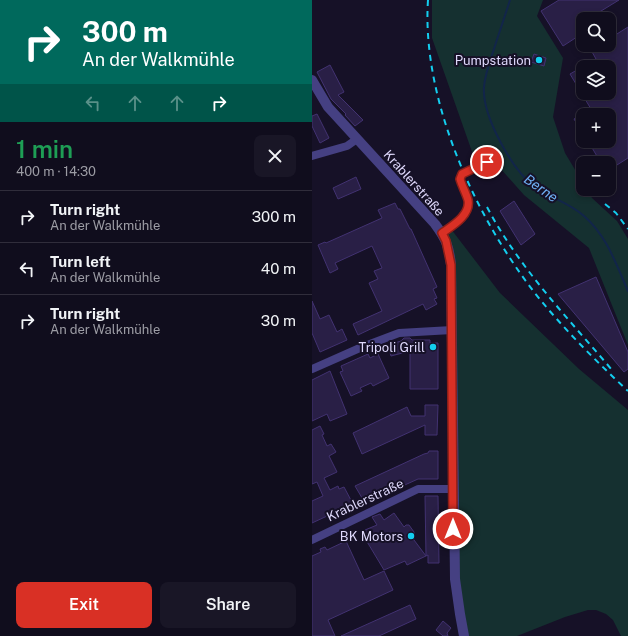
<!DOCTYPE html>
<html lang="en">
<head>
<meta charset="utf-8">
<style>
	:root { --surface:#100d1d; --page:#191626; --text:#f1f3f6; --muted:#9c9ca4; --line:#302d3b; --accent:#d93025 }
	body { margin:0; font-family:"Public Sans",sans-serif; background:var(--page); color:var(--text); height:100vh; display:flex; flex-direction:column; font-size:15px; white-space:nowrap }
	* { box-sizing:border-box; margin:0 }
	p { font-size:13px; color:var(--muted) }
	.icon { flex:none; width:22px; height:22px; fill:none; stroke:currentColor; stroke-width:2; stroke-linecap:round; stroke-linejoin:round }
	.map { position:relative; flex:1; overflow:hidden }
	.details { display:flex; flex-direction:column; background:var(--surface); width:312px }
	.details>* { flex:none }
	.banner { background:#00695c; color:#fff; overflow:hidden }
	.fabs { position:absolute; left:264px; top:12px; display:grid; gap:8px }
	.fabs a { display:grid; place-items:center; width:40px; height:40px; border-radius:8px; background:var(--surface); box-shadow:0 2px 6px #0003,0 0 0 1px var(--line); font-size:20px }
	.pin { position:absolute; display:grid; place-items:center; width:34px; height:34px; color:#fff; margin:-17px; border:2px solid #fff; border-radius:50%; box-shadow:0 1px 4px #0007 }
	.me { position:absolute; width:44px; margin:-22px; rotate:0deg; stroke-linejoin:round; filter:drop-shadow(0 0 3px #0008) }
	.turn { display:flex; align-items:center; gap:14px; height:84px; padding:0 16px; font-size:18px }
	.turn .icon { width:52px; height:52px; stroke-width:2.5 }
	.turn b { display:block; font-size:28px; line-height:34px }
	.lanes { display:flex; align-items:center; height:38px; padding:0 16px; background:#0003; justify-content:center; gap:20px; direction:ltr }
	.lanes .off { opacity:.35 }
	.round { display:grid; place-items:center; flex:none; width:42px; height:42px; border-radius:8px; background:var(--page) }
	.headline { display:flex; align-items:center; justify-content:space-between; height:68px; padding:0 16px }
	h1 { font-size:24px; font-weight:600; line-height:30px; color:#1e9e55 }
	.action { display:flex; gap:8px; margin-top:auto; padding:8px 16px }
	.action a { flex:1; height:46px; border-radius:8px; background:var(--accent); color:#fff; font-size:16px; font-weight:600; line-height:46px; text-align:center }
	.action a+a { background:var(--page); color:var(--text) }
	ul { padding:0; list-style:none }
	li { display:flex; align-items:center; gap:12px; height:52px; padding:0 16px; border-top:1px solid var(--line) }
	li div { flex:1 }
	li b { display:block; font-size:15px }
	li em { font-style:normal }
	main { display:flex; flex:1; min-height:0 }
	.map>svg:first-child { display:block }
	.green { fill:#153030 }
	.lines { fill:none; stroke-linecap:round; stroke-linejoin:round }
	.stream { stroke:#12254a; stroke-width:2 }
	.building { fill:#291f46; stroke:#423271; fill-rule:evenodd }
	.minor { stroke:#454082; stroke-width:8 }
	.tertiary { stroke:#454082; stroke-width:10 }
	.rail { stroke:#13ceef; stroke-width:2; stroke-dasharray:6 5; stroke-linecap:butt }
	.route-casing { stroke:#8d1f18; stroke-width:10 }
	.route { stroke:#d93025; stroke-width:7 }
	.poi-dot { fill:#13ceef; stroke:#161127; stroke-width:1.5 }
	.labels { text-anchor:middle; dominant-baseline:central; stroke-width:4; stroke-linejoin:round; paint-order:stroke }
	.poi-label { font-size:13px; fill:#dfd9fc; stroke:#161127; text-anchor:end }
	.street-label { font-size:13px; fill:#dfd9fc; stroke:#161127 }
	.water-label { font-size:14px; font-style:italic; fill:#6fb0f5; stroke:#161127 }
</style>
</head>
<body>
<main>
<section class="details">
<div class="banner">
<div class="turn"><svg class="icon" aria-label="right" viewBox="0 0 24 24"><path d="M7 20v-9h11M14 6l5 5-5 5"/></svg><div><b>300 m</b>An der Walkmühle</div></div>
<div class="lanes"><svg class="icon off" aria-label="left" viewBox="0 0 24 24"><path d="M17 20v-9H6M10 6l-5 5 5 5"/></svg><svg class="icon off" aria-label="ahead" viewBox="0 0 24 24"><path d="M12 20V5M6 11l6-6 6 6"/></svg><svg class="icon off" aria-label="ahead" viewBox="0 0 24 24"><path d="M12 20V5M6 11l6-6 6 6"/></svg><svg class="icon" aria-label="right" viewBox="0 0 24 24"><path d="M7 20v-9h11M14 6l5 5-5 5"/></svg></div>
</div>
<div class="headline"><div><h1>1 min</h1><p>400 m · 14:30</p></div><a class="round"><svg class="icon" aria-label="close" viewBox="0 0 24 24"><path d="M6 6l12 12M18 6L6 18"/></svg></a></div>
<ul>
<li><svg class="icon" aria-label="right" viewBox="0 0 24 24"><path d="M7 20v-9h11M14 6l5 5-5 5"/></svg><div><b>Turn right</b><p>An der Walkmühle</p></div><em>300 m</em></li>
<li><svg class="icon" aria-label="left" viewBox="0 0 24 24"><path d="M17 20v-9H6M10 6l-5 5 5 5"/></svg><div><b>Turn left</b><p>An der Walkmühle</p></div><em>40 m</em></li>
<li><svg class="icon" aria-label="right" viewBox="0 0 24 24"><path d="M7 20v-9h11M14 6l5 5-5 5"/></svg><div><b>Turn right</b><p>An der Walkmühle</p></div><em>30 m</em></li>
</ul>
<div class="action"><a>Exit</a><a>Share</a></div>
</section>
<div class="map">
<svg width="316" height="636" viewBox="0 0 316 636">
	<rect width="100%" height="100%" fill="#161127"/>
	<g class="green">
		<polygon points="120,0 231,0 225,16 251,58 241,117 253,153 271,183 271,189 275,189 280,198 305,221 316,239 316,345 277,248 212,195 178,157 164,163 120,38"/>
		<polygon points="139,229 188,293 267,369 316,410 316,636 309,636 301,620 294,614 284,610 276,610 253,617 205,636 155,636 146,581 133,234"/>
	</g>
	<g class="lines">
		<path class="stream" d="M198,0C193,16 187,33 182,49C178,61 173,74 172,87C170,116 200,170 223,187C238,198 258,203 272,216C295,236 304,264 316,291"/>
	</g>
	<g class="building">
		<polygon points="247,0 307,0 276,19 271,19 271,28 266,31 268,35 251,46 229,11"/>
		<path d="M316,27V158L297,170V163H289L276,141H297V115H271V134L262,119L279,109L258,74L284,59L279,50L287,45H297V39ZM271,67H297V93H271Z"/>
		<polygon points="222,54 234,58 232,66 219,62"/>
		<polygon points="18,65 32,92 26,95 51,120 43,126 33,115 34,114 19,99 5,72"/>
		<polygon points="5,114 17,138 8,143 0,126 0,116"/>
		<polygon points="44,177 49,189 26,199 21,188"/>
		<polygon points="202,201 223,234 209,245 188,211"/>
		<polygon points="83,203 86,209 88,209 98,229 99,229 125,287 121,289 125,298 122,299 125,304 114,310 111,304 46,335 41,324 70,311 57,283 66,279 62,271 70,268 60,246 23,263 26,269 18,273 6,245 13,242 14,243 70,218 66,210"/>
		<polygon points="284,277 316,352 316,369 312,372 246,294"/>
		<polygon points="0,301 8,319 17,315 25,332 30,329 35,340 8,352 0,333"/>
		<polygon points="92,338 98,338 100,340 118,340 118,343 126,343 126,389 98,389 98,351 79,356 76,345 89,341"/>
		<polygon points="56,354 58,358 66,354 77,378 61,386 59,383 48,388 50,391 39,396 28,372 31,371 29,366"/>
		<polygon points="18,371 35,414 18,421 15,414 0,421 0,380"/>
		<polygon points="113,405 126,405 125,435 113,435 113,425 50,454 41,433 95,407 99,416 113,416"/>
		<polygon points="8,426 12,434 10,435 15,446 19,444 24,452 17,456 25,472 12,478 18,490 26,486 27,489 32,487 41,504 0,523 0,501 11,496 5,482 0,484 0,430"/>
		<polygon points="117,451 126,451 126,479 106,479 53,503 43,486 112,454 116,453"/>
		<polygon points="113,496 126,496 127,563 116,563 116,555 95,565 93,561 72,570 51,535 53,530 65,525 60,517 68,514 72,520 82,513 92,527 94,525 97,525 102,532 102,535 99,536 114,556"/>
		<polygon points="34,541 52,580 72,571 81,590 16,620 23,636 0,636 0,556 9,552 8,549 13,547 15,550"/>
		<polygon points="98,605 104,619 67,636 29,636"/>
		<polygon points="131,621 139,628 135,633 136,636 131,636 124,630"/>
	</g>
	<g class="lines">
		<g class="minor">
			<polyline points="0,156 35,146 45,139"/>
			<path d="M130,233C140,226 159,215 156,200C154,193 150,186 148,179L150,174L175,161"/>
			<polyline points="0,369 50,347 87,333 140,330"/>
			<polyline points="0,540 106,489 141,489"/>
		</g>
		<path class="tertiary" d="M0,80L16,107L123,224C134,239 137,246 139,265L143,579L148,614L152,636"/>
		<g class="rail">
			<path d="M116,0C109,104 169,231 236,309C261,338 288,365 316,391"/>
			<polyline points="293,204 304,213 316,229"/>
			<path d="M175,207C207,268 256,318 300,370"/>
		</g>
	</g>
	<g class="lines">
		<defs>
			<path id="route" d="M141,529L139,265L134,241L130,233C140,226 159,215 156,200C154,193 150,186 148,179L150,174L175,162"/>
		</defs>
		<use href="#route" class="route-casing"/>
		<use href="#route" class="route"/>
	</g>
	<g class="poi-dot">
		<circle cx="227" cy="60" r="4"/>
		<circle cx="121" cy="347" r="4"/>
		<circle cx="99" cy="536" r="4"/>
	</g>
	<g class="labels">
		<g class="poi-label">
			<text x="219" y="60">Pumpstation</text>
			<text x="113" y="347">Tripoli Grill</text>
			<text x="91" y="536">BK Motors</text>
		</g>
		<g class="street-label">
			<text transform="translate(102 183) rotate(48)">Krablerstraße</text>
			<text transform="translate(53 500) rotate(-25)">Krablerstraße</text>
		</g>
		<g class="water-label">
			<text transform="translate(229 188) rotate(35)">Berne</text>
		</g>
	</g>
</svg>
<div class="fabs">
<a><svg class="icon" aria-label="search" viewBox="0 0 24 24"><circle cx="10" cy="10" r="6"/><path d="M15 15l6 6"/></svg></a>
<a><svg class="icon" aria-label="layers" viewBox="0 0 24 24"><path d="M12 4l9 5-9 5-9-5zM3 14l9 5 9-5"/></svg></a>
<a>+</a>
<a>−</a>
</div>
<div class="pin" style="left:175px;top:162px;background:#d93025"><svg class="icon" aria-label="arrive" viewBox="0 0 24 24"><path d="M6 21V4h12l-3 4 3 4H6"/></svg></div>
<svg class="me" style="left:141px;top:529px" viewBox="-20 -20 40 40"><circle r="17" fill="#d93025" stroke="#fff" stroke-width="3"/><path d="M0-11L8 9 0 5-8 9z" fill="#fff"/></svg>
</div>
</main>
</body>
</html>
